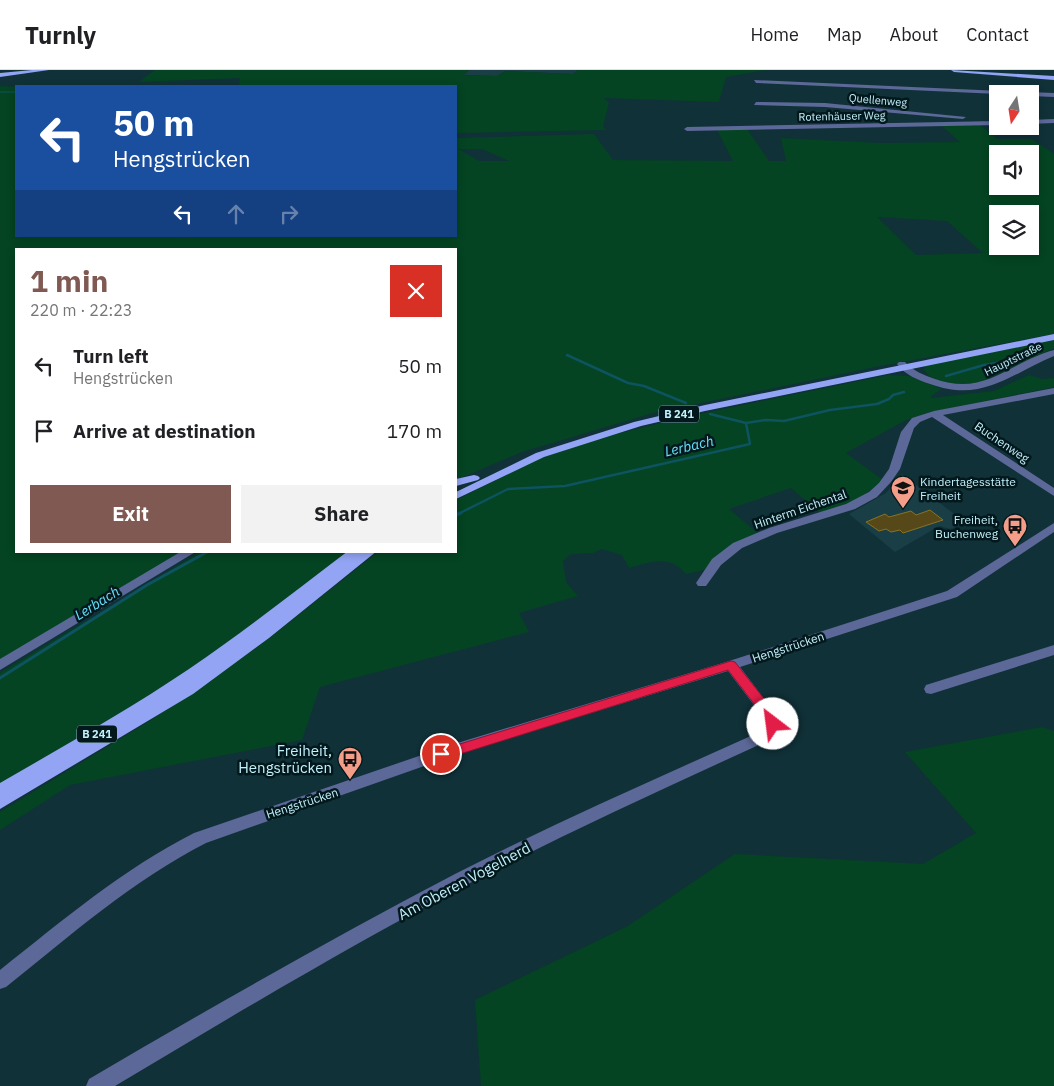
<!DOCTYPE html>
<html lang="en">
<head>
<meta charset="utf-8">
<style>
	:root { --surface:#fff; --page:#f2f2f2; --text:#202124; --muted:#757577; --line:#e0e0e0; --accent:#7f5952 }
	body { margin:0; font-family:"IBM Plex Sans",sans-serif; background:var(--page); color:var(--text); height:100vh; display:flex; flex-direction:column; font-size:19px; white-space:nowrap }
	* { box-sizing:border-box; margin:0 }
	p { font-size:16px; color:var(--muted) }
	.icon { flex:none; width:28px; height:28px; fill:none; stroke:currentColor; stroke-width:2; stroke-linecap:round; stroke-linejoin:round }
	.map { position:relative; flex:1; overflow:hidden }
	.panel { position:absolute; left:15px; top:178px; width:442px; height:305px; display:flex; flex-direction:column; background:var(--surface); border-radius:0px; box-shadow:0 2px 8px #0003 }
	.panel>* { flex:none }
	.top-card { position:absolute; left:15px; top:15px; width:442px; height:152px; border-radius:0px; box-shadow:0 2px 8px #0003; background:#1a4fa0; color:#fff; overflow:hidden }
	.needle { width:32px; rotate:192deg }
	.buttons { position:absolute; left:989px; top:15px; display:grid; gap:10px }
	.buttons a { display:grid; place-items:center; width:50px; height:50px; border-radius:0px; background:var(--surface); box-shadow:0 2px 8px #0003; font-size:25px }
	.pin { position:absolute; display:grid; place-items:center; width:42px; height:42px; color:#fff; margin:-21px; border:2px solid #fff; border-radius:50%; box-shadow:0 1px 5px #0007 }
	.me { position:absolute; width:55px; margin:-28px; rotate:330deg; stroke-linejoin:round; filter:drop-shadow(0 0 4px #0008) }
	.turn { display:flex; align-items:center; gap:18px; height:105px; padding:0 15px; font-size:22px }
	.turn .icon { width:65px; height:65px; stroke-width:2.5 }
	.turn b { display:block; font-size:35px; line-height:42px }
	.lanes { display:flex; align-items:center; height:48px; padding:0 15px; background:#0003; justify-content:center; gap:25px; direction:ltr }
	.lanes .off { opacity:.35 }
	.round { display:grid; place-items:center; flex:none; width:52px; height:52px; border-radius:0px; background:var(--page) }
	.head { display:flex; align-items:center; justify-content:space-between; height:85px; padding:0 15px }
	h1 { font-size:30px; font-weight:700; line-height:38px; color:var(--accent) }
	.action { display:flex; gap:10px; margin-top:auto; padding:10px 15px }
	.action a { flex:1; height:58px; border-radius:0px; background:var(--accent); color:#fff; font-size:20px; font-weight:700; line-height:58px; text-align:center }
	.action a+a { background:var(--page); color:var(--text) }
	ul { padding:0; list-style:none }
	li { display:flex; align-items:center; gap:15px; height:65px; padding:0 15px }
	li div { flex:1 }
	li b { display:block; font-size:19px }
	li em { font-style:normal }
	header { display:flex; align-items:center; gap:30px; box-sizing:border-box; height:70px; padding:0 25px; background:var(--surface); border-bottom:1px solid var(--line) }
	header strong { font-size:24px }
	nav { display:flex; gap:28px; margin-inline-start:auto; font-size:18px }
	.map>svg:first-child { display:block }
	.built { fill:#193e46 }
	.green { fill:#044422; fill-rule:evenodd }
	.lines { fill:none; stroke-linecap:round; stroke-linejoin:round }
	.stream-far2 { stroke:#0d5360; stroke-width:1 }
	.stream-far1 { stroke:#0d5360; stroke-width:2.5 }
	.stream { stroke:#0d5360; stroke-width:3 }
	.building { fill:#564819; stroke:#887325 }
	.minor { fill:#5c6898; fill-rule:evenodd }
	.major { fill:#92a4f3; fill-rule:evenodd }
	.route { fill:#e11d48; stroke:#92132f }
	.labels { text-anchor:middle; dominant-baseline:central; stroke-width:5; stroke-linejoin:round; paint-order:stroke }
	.far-street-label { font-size:11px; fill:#c2f0fb; stroke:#03181c }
	.shield { fill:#03181c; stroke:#89afb8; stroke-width:1 }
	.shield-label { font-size:11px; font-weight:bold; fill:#c2f0fb }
	.street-label { font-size:12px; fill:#c2f0fb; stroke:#03181c }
	.poi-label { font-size:12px; fill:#c2f0fb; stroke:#03181c; text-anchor:start }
	.water-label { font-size:14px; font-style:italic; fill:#67e0f9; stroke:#03181c }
	.near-poi-label { font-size:15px; fill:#c2f0fb; stroke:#03181c; text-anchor:end }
	.near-street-label { font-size:15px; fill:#c2f0fb; stroke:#03181c }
</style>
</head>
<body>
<header>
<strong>Turnly</strong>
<nav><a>Home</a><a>Map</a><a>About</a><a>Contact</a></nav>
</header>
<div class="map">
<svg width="1054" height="1016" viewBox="0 0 1054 1016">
	<rect width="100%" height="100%" fill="#103138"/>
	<g class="built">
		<polygon points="469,0 578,0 573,4 505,1 497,6 464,5"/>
		<polygon points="902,404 966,453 950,459 939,456 895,482 849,444 886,423"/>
	</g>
	<g class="green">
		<polygon points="155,0 469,0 464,5 497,6 505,1 573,4 578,0 766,0 726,7 719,32 604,28 609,33 603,56 606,60 456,63 456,16 239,16 240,8 139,12"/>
		<path d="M0,16L16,17V166H456V68L594,64L613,90L733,91L717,60L747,59L769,91H786L781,68L881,73L960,72L942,56L980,55L997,69H1032L1054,84V264L880,296L653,343L522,382L456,410V179H16V481H185L0,591ZM458,79H482L509,91H479ZM998,84H1030V116H998ZM998,144H1030V176H998ZM877,147L947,151L983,183L916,185Z"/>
		<polygon points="1054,270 1054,278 979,313 960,316 937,310 929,306 924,300 926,296 931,294"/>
		<path d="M889,305L909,306L942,319L931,326L932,328L994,321L1029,305L1042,309L1054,308V317L931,342L906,350L846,383L883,410L861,428L821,444L791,418L729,439L760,465L708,499L686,504C669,484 651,492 629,498L622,485L602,479L593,483L571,484L563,491L566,512L578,526L519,543L529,562L320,617L302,670L70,715L0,760V742L148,652L206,614L271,567L379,481H456V430L543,387L598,368L709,342Z"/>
		<polygon points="202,481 349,481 252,557 163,618 0,714 0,603"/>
		<polygon points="1042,657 1054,661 1054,1016 481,1016 475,930 628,856 735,784 923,794 976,763 905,682"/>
	</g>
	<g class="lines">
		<polyline class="stream-far2" points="0,22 16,22"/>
		<g class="stream-far1">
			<polyline points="567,285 628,313 644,316 686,333"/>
			<polyline points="946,306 984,295 1015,290"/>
			<polyline points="710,344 746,353"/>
			<polyline points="458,444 508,419 565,416 750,374 746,353 766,350 784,351 830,340 877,334 889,329 893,325 904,322"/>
		</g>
		<g class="stream">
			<polyline points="456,445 461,443"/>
			<polyline points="0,608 147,515 209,481"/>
		</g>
	</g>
	<polygon class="building" points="930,440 943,450 903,463 900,460 891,462 886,459 879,461 866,452 885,444 889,447 911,441 916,445"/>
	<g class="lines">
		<g class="minor">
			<polygon points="754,10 1021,22 1024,24 998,24 756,13"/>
			<polygon points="1030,22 1054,23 1054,27 1030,26 1030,24 1027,24"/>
			<polygon points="756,32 825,33 966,47 963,49 825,37 754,35"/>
			<polygon points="1054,49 1054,53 1030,54 1030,50"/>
			<polygon points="998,51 998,55 687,61 684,59 687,57"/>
			<path d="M1054,280V286C1009,305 982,333 930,314C918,310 905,305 897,294L899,292H905C913,301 924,305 935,309C985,327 1009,292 1054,280Z"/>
			<polygon points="1054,318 1054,324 943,345 1054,418 1054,426 932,347 920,352 914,358 900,399 891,412 877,427 855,439 777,463 742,478 721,495 706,516 698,516 696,513 712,489 733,473 769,458 846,434 869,422 879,413 889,399 901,362 912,348 934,341"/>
			<path d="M1054,453V462L957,527L740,597L778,647C780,660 772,666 763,673C665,718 566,763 470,813C349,876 232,946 115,1016H86L89,1009C210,938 331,869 455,804C552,754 653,710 753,665L764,656V648L728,601L464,682L206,773C132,811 71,865 6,917L0,919V900C63,850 123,799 194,763L454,674L726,592L947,521Z"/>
			<polygon points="182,481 197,481 0,600 0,589"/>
			<polygon points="1054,575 1054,585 931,624 926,623 924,619 926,615"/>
		</g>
		<g class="major">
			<polygon points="32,0 49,0 0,7 0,3"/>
			<polygon points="951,0 1054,6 1054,10 954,2"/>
			<polygon points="1054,264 1054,270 705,341 641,356 544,387 456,429 456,422 536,383 634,352 705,335"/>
			<polygon points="474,405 478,406 480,408 478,410 456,416 456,409"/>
			<path d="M348,481H362L361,483L363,481H377L269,568L193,624L0,739V713C64,676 128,640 189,599C244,562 295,521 348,481Z"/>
		</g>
	</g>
	<polygon class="route" points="731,591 735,592 776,644 779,654 777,658 768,658 765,648 728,600 441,690 437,688 435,684 437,681"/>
	<defs>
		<symbol id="school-pin" viewBox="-11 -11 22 30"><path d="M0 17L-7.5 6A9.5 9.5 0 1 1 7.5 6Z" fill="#f49e8a" stroke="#03181c"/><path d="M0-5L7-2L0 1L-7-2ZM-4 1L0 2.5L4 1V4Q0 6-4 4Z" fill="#111"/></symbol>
		<symbol id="bus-pin" viewBox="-11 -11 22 30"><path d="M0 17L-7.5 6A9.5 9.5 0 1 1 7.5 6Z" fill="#f49e8a" stroke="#03181c"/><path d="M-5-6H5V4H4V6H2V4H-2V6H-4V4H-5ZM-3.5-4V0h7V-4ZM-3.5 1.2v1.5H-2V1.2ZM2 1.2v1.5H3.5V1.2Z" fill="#111"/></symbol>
	</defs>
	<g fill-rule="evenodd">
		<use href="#school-pin" x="889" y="404" width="28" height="38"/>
		<use href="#bus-pin" x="1001" y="442" width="28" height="38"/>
		<use href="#bus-pin" x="336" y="675" width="28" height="38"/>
	</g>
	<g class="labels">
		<g class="far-street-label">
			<text transform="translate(878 30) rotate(5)">Quellenweg</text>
			<text transform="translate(842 46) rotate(-1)">Rotenhäuser Weg</text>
			<text transform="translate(1013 289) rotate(-26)">Hauptstraße</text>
		</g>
		<g class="shield">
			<rect x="659" y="335.5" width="40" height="17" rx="4"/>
			<rect x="77" y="655.5" width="40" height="17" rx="4"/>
		</g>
		<g class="shield-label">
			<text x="679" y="344">B 241</text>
			<text x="97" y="664">B 241</text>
		</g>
		<g class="street-label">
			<text transform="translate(1002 372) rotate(34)">Buchenweg</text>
			<text transform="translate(800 439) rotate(-19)">Hinterm Eichental</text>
			<text transform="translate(788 577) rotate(-18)">Hengstrücken</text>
			<text transform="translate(302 733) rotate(-18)">Hengstrücken</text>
		</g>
		<g class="poi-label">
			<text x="920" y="411">Kindertagesstätte<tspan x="920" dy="14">Freiheit</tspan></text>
			<text x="998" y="449" text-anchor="end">Freiheit,<tspan x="998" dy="14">Buchenweg</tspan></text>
		</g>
		<g class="water-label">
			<text transform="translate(689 376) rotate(-13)">Lerbach</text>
			<text transform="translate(97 533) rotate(-32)">Lerbach</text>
		</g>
		<g class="near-poi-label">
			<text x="332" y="680">Freiheit,<tspan x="332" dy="17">Hengstrücken</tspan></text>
		</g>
		<g class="near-street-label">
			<text transform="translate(464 811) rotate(-28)">Am Oberen Vogelherd</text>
		</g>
	</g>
</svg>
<div class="buttons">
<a><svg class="needle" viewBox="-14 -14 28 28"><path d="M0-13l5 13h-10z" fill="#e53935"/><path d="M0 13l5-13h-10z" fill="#757577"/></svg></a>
<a><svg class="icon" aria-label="sound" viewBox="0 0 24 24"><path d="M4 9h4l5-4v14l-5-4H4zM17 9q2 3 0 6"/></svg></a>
<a><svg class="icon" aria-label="layers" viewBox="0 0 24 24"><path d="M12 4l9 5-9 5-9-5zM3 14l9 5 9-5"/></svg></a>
</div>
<div class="pin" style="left:441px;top:684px;background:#d93025"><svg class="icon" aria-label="arrive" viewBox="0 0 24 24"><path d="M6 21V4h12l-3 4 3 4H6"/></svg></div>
<svg class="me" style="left:773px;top:654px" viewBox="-20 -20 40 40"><circle r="19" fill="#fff"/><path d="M0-13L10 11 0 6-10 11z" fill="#e11d48"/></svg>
<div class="top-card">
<div class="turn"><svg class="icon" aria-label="left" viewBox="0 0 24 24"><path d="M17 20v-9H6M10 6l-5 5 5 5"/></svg><div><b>50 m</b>Hengstrücken</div></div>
<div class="lanes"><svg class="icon" aria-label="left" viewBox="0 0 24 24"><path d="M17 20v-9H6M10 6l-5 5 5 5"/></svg><svg class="icon off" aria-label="ahead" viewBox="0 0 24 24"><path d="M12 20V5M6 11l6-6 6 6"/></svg><svg class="icon off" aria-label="right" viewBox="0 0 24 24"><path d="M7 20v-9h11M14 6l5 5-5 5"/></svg></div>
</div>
<section class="panel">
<div class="head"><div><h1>1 min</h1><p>220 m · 22:23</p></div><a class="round" style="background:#d93025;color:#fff"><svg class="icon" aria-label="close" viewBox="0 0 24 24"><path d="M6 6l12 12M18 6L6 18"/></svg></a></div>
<ul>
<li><svg class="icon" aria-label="left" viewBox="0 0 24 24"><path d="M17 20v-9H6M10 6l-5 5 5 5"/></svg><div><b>Turn left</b><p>Hengstrücken</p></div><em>50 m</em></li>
<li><svg class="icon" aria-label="arrive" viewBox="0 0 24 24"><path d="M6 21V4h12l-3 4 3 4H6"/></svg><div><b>Arrive at destination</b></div><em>170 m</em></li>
</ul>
<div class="action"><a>Exit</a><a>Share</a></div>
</section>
</div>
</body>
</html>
